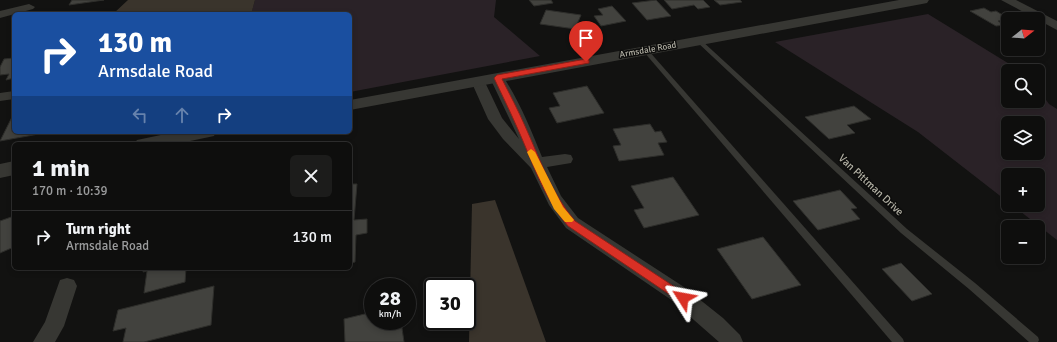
<!DOCTYPE html>
<html lang="en">
<head>
<meta charset="utf-8">
<style>
	:root { --surface:#0e0e0d; --page:#1c1c1b; --text:#f1f3f6; --muted:#9b9c9d; --line:#2e2e2e }
	body { margin:0; font-family:Signika,sans-serif; background:var(--page); color:var(--text); height:100vh; display:flex; flex-direction:column; font-size:15px; white-space:nowrap }
	* { box-sizing:border-box; margin:0 }
	p { font-size:13px; color:var(--muted) }
	.icon { flex:none; width:22px; height:22px; fill:none; stroke:currentColor; stroke-width:2; stroke-linecap:round; stroke-linejoin:round }
	.map { position:relative; flex:1; overflow:hidden }
	.details { position:absolute; left:12px; top:142px; width:340px; height:128px; display:flex; flex-direction:column; background:var(--surface); border-radius:6px; box-shadow:0 2px 6px #0003,0 0 0 1px var(--line) }
	.details>* { flex:none }
	.guide { position:absolute; left:12px; top:12px; width:340px; height:122px; border-radius:6px; box-shadow:0 2px 6px #0003,0 0 0 1px var(--line); background:#1a4fa0; color:#fff; overflow:hidden }
	.needle { width:26px; rotate:73deg }
	.tools { position:absolute; left:1001px; top:12px; display:grid; gap:8px }
	.tools a { display:grid; place-items:center; width:44px; height:44px; border-radius:6px; background:var(--surface); box-shadow:0 2px 6px #0003,0 0 0 1px var(--line); font-size:20px }
	.speed { position:absolute; left:364px; top:278px; display:flex; gap:8px; font-size:20px; font-weight:700; text-align:center }
	.speed>* { display:grid; place-content:center; width:52px; height:52px; border-radius:50%; background:var(--surface); box-shadow:0 2px 6px #0003,0 0 0 1px var(--line); line-height:1 }
	.speed small { font-size:10px; font-weight:400 }
	.speed .limit { border:2px solid #111; border-radius:6px; background:#fff; color:#111 }
	.pin { position:absolute; display:grid; place-items:center; width:34px; height:34px; color:#fff; margin:-41px -17px; border-radius:50% 50% 50% 0; rotate:-45deg; box-shadow:0 0 4px #0007 }
	.pin .icon { rotate:45deg }
	.me { position:absolute; width:44px; margin:-22px; rotate:304deg; stroke-linejoin:round; filter:drop-shadow(0 0 3px #0008) }
	.turn { display:flex; align-items:center; gap:14px; height:84px; padding:0 20px; font-size:18px }
	.turn .icon { width:52px; height:52px; stroke-width:2.5 }
	.turn b { display:block; font-size:28px; line-height:34px }
	.lanes { display:flex; align-items:center; height:38px; padding:0 20px; background:#0003; justify-content:center; gap:20px; direction:ltr }
	.lanes .off { opacity:.35 }
	.round { display:grid; place-items:center; flex:none; width:42px; height:42px; border-radius:6px; background:var(--page) }
	.summary { display:flex; align-items:center; justify-content:space-between; height:68px; padding:0 20px }
	h1 { font-size:24px; font-weight:700; line-height:30px }
	ul { padding:0; list-style:none }
	li { display:flex; align-items:center; gap:12px; height:52px; padding:0 20px; border-top:1px solid var(--line) }
	li div { flex:1 }
	li b { display:block; font-size:15px }
	li em { font-style:normal }
	.map>svg:first-child { display:block }
	.green { fill:#2a2227; fill-rule:evenodd }
	.water { fill:#3a342c }
	.building { fill:#42423e; stroke:#2e2e2b }
	.lines { fill:none; stroke-linecap:round; stroke-linejoin:round }
	.service { fill:#373733; fill-rule:evenodd }
	.minor { fill:#373733; fill-rule:evenodd }
	.tertiary { fill:#373733; fill-rule:evenodd }
	.route { fill:#d93025; stroke:#8d1f18 }
	.slow { fill:#f59e0b }
	.labels { text-anchor:middle; dominant-baseline:central; stroke-width:3; stroke-linejoin:round; paint-order:stroke }
	.far-street-label { font-size:9px; fill:#b2b0a4; stroke:#0d0d0c }
	.street-label { font-size:11px; fill:#b2b0a4; stroke:#0d0d0c }
</style>
</head>
<body>
<div class="map">
<svg width="1057" height="342" viewBox="0 0 1057 342">
	<rect width="100%" height="100%" fill="#121211"/>
	<g class="green">
		<polygon points="255,0 496,0 494,17 540,56 350,92 350,14 251,14"/>
		<path d="M928,14L1021,71H1008V101H1038V89L1049,104L1057,109V240L1012,205H1038V175H1008V202L918,132L775,42ZM1008,123H1038V153H1008Z"/>
	</g>
	<g class="water">
		<polygon points="128,0 255,0 252,11 246,14 202,11 168,14 113,14"/>
		<polygon points="495,200 546,342 469,342 472,204"/>
	</g>
	<g class="building">
		<polygon points="72,0 104,0 69,5"/>
		<polygon points="529,0 551,0 553,3 534,6"/>
		<polygon points="656,0 671,16 647,20 632,3"/>
		<polygon points="664,0 703,0 710,7 698,9 694,5 672,9"/>
		<polygon points="714,0 740,0 742,2 720,5"/>
		<polygon points="612,6 626,21 601,26 594,16 603,15 598,9"/>
		<polygon points="984,8 991,12 996,11 1009,19 998,21 1004,25 996,26 970,11"/>
		<polygon points="546,10 581,15 575,29 540,24"/>
		<polygon points="14,58 14,78 6,80 9,74 0,75 0,67 4,59"/>
		<polygon points="587,86 604,113 557,123 549,108 560,106 553,93"/>
		<polygon points="854,106 871,119 847,125 855,133 829,139 805,117"/>
		<polygon points="14,113 14,132 40,132 39,134 0,141"/>
		<polygon points="650,124 655,132 661,131 667,142 658,143 664,155 619,161 613,146 621,145 613,129"/>
		<polygon points="673,177 699,215 644,228 634,210 644,208 631,186"/>
		<polygon points="350,184 357,184 354,220 367,219 367,233 356,235 355,262 350,263"/>
		<polygon points="840,190 857,208 851,209 860,219 818,230 793,201"/>
		<polygon points="14,216 14,247 0,253 0,221"/>
		<polygon points="763,237 801,285 752,299 717,249"/>
		<polygon points="901,263 932,294 912,301 882,269"/>
		<polygon points="144,268 186,268 185,282 144,293 147,271 143,272"/>
		<polygon points="214,286 211,325 144,342 123,342 126,328 113,331 118,310"/>
		<polygon points="373,312 373,321 401,321 404,342 345,342 344,319"/>
	</g>
	<g class="lines">
		<g class="service">
			<polygon points="699,39 701,40 907,229 975,283 1038,337 1039,340 1038,342 1029,342 969,289 901,233 697,42 696,41"/>
			<polygon points="646,49 648,50 903,339 904,342 892,342 644,52 644,50"/>
		</g>
		<g class="minor">
			<polygon points="1001,0 1016,0 1057,21 1057,30"/>
			<polygon points="29,4 35,7 33,9 0,18 0,11"/>
			<path d="M497,74L502,75C519,100 531,130 542,157L565,154L571,155L573,159L571,163L547,167L561,196L578,218L684,287L723,318L740,335L743,342H719L670,299L566,228L549,205L531,168L503,139L488,119L471,81L473,78H483L502,118L519,139L490,78L492,75Z"/>
			<polygon points="14,91 14,99 0,101 0,93"/>
			<polygon points="67,278 74,280 77,286 64,326 55,342 33,342 45,322 60,280"/>
		</g>
		<g class="tertiary">
			<polygon points="899,0 929,0 927,3 922,4 350,110 350,100"/>
			<polygon points="175,132 216,132 214,136 176,144 134,144 137,140"/>
			<polygon points="14,161 14,175 0,178 0,164"/>
		</g>
	</g>
	<path class="route" d="M586,59L589,60V63L502,79C510,95 518,110 525,126C540,159 551,193 575,221L687,295L689,298L687,301H679L568,226C543,197 532,160 516,125C509,109 501,93 494,78L497,75Z"/>
	<polygon class="slow" points="531,149 535,152 563,207 574,220 572,222 565,222 554,209 527,152"/>
	<g class="labels">
		<g class="far-street-label">
			<text transform="translate(648 50) rotate(-10)">Armsdale Road</text>
		</g>
		<g class="street-label">
			<text transform="translate(871 185) rotate(43)">Van Pittman Drive</text>
		</g>
	</g>
</svg>
<div class="tools">
<a><svg class="needle" viewBox="-14 -14 28 28"><path d="M0-13l5 13h-10z" fill="#e53935"/><path d="M0 13l5-13h-10z" fill="#9b9c9d"/></svg></a>
<a><svg class="icon" aria-label="search" viewBox="0 0 24 24"><circle cx="10" cy="10" r="6"/><path d="M15 15l6 6"/></svg></a>
<a><svg class="icon" aria-label="layers" viewBox="0 0 24 24"><path d="M12 4l9 5-9 5-9-5zM3 14l9 5 9-5"/></svg></a>
<a>+</a>
<a>−</a>
</div>
<div class="speed"><div>28<small>km/h</small></div><div class="limit">30</div></div>
<div class="pin" style="left:586px;top:62px;background:#d93025"><svg class="icon" aria-label="arrive" viewBox="0 0 24 24"><path d="M6 21V4h12l-3 4 3 4H6"/></svg></div>
<svg class="me" style="left:683px;top:298px" viewBox="-20 -20 40 40"><path d="M0-17L14 15 0 8-14 15z" fill="#d93025" stroke="#fff" stroke-width="4"/></svg>
<div class="guide">
<div class="turn"><svg class="icon" aria-label="right" viewBox="0 0 24 24"><path d="M7 20v-9h11M14 6l5 5-5 5"/></svg><div><b>130 m</b>Armsdale Road</div></div>
<div class="lanes"><svg class="icon off" aria-label="left" viewBox="0 0 24 24"><path d="M17 20v-9H6M10 6l-5 5 5 5"/></svg><svg class="icon off" aria-label="ahead" viewBox="0 0 24 24"><path d="M12 20V5M6 11l6-6 6 6"/></svg><svg class="icon" aria-label="right" viewBox="0 0 24 24"><path d="M7 20v-9h11M14 6l5 5-5 5"/></svg></div>
</div>
<section class="details">
<div class="summary"><div><h1>1 min</h1><p>170 m · 10:39</p></div><a class="round"><svg class="icon" aria-label="close" viewBox="0 0 24 24"><path d="M6 6l12 12M18 6L6 18"/></svg></a></div>
<ul>
<li><svg class="icon" aria-label="right" viewBox="0 0 24 24"><path d="M7 20v-9h11M14 6l5 5-5 5"/></svg><div><b>Turn right</b><p>Armsdale Road</p></div><em>130 m</em></li>
</ul>
</section>
</div>
</body>
</html>
